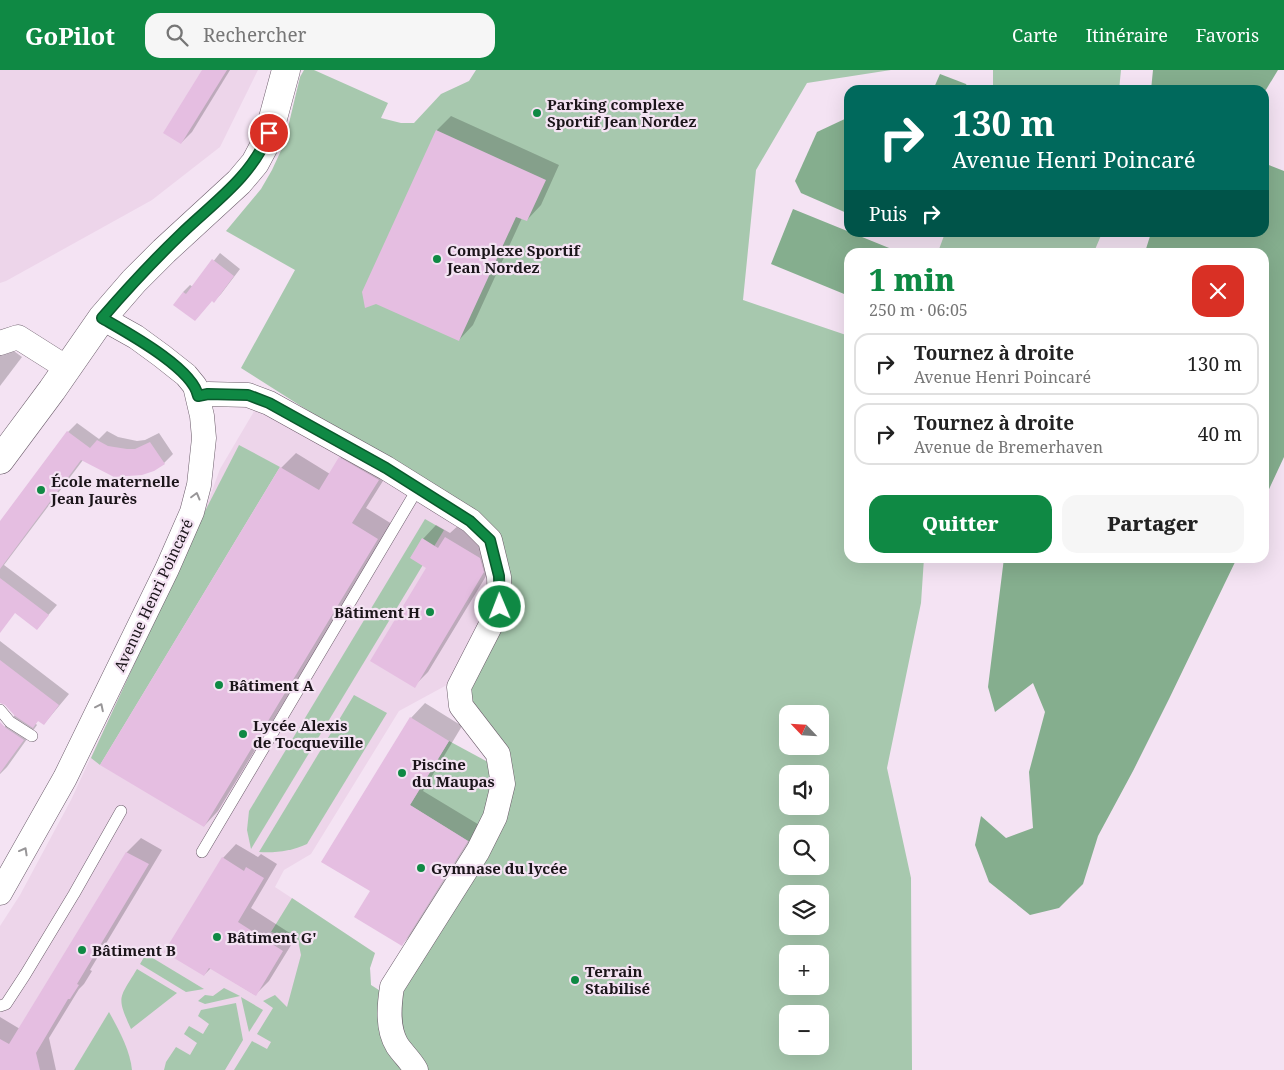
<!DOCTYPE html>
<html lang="fr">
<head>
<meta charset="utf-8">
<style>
	:root { --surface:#fff; --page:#f6f6f6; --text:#222; --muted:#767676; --line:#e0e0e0; --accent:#0f8944 }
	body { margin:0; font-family:"Noto Serif",serif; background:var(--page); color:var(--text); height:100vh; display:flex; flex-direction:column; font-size:19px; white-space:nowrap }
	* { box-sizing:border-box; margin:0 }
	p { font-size:16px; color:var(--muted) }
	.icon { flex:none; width:28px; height:28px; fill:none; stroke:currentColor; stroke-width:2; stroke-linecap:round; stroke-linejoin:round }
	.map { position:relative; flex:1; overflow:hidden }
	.side { position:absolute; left:844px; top:178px; width:425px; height:315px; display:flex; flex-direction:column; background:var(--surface); border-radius:15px; box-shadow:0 5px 20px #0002 }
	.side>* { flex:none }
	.guide { position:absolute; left:844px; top:15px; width:425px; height:152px; border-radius:15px; box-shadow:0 5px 20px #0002; background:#00695c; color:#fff; overflow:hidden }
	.needle { width:32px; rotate:295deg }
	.fabs { position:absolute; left:779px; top:635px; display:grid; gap:10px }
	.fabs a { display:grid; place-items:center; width:50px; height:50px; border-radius:10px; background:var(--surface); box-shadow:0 5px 20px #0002; font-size:25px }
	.pin { position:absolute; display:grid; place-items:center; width:42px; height:42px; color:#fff; margin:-21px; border:2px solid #fff; border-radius:50%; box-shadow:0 1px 5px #0007 }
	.me { position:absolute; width:55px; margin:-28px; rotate:359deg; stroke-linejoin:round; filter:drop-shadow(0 0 4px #0008) }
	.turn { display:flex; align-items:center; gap:18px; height:105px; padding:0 25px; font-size:22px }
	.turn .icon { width:65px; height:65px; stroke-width:2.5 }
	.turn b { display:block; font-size:35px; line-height:42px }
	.then { display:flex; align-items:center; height:48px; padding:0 25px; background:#0003; gap:10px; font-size:19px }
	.round { display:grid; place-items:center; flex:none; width:52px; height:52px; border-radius:15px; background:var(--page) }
	.headline { display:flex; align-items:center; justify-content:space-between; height:85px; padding:0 25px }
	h1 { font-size:30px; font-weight:800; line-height:38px; color:var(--accent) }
	.primary-button { display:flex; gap:10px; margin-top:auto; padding:10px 25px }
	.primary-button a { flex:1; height:58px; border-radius:15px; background:var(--accent); color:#fff; font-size:20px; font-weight:800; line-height:58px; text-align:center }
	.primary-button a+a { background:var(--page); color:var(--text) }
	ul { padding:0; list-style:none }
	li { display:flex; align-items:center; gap:15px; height:62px; margin:0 10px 8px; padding:0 15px; border:2px solid var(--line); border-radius:15px }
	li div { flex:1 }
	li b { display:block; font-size:19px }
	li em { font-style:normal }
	header { display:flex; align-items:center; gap:30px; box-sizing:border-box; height:70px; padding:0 25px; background:var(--accent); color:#fff }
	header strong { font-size:24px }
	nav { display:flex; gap:28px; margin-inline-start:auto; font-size:18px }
	.search { width:350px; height:45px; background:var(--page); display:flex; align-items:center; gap:12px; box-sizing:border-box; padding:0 18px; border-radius:15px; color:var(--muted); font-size:19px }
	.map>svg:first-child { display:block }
	.built { fill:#edd5ea }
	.green { fill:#a7c8ae; fill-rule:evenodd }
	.water { fill:#85ae8e }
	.shadow { fill:#0003 }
	.building { fill:#e5bee1 }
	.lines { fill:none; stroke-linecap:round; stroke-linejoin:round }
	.service-casing { stroke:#6b5c6a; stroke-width:12 }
	.minor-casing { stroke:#6b5c6a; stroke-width:25 }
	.tertiary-casing { stroke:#6b5c6a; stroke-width:29 }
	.service { stroke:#fff; stroke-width:11 }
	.minor { stroke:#fff; stroke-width:24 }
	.tertiary { stroke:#fff; stroke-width:28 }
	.oneway { stroke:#989698 }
	.route-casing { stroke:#0a592c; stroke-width:12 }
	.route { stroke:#0f8944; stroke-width:9 }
	.poi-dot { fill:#0f8944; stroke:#f4e3f3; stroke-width:2 }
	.labels { text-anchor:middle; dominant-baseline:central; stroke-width:4.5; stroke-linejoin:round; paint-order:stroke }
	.poi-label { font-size:15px; font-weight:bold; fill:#1b151a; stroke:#f4e3f3; text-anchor:start }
	.street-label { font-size:15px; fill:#1b151a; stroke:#f4e3f3 }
</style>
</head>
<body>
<header>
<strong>GoPilot</strong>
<div class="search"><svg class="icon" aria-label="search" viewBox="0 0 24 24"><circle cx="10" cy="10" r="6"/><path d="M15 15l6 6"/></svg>Rechercher</div>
<nav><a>Carte</a><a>Itinéraire</a><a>Favoris</a></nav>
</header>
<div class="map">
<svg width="1284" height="1000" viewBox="0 0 1284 1000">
	<rect width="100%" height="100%" fill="#f4e3f3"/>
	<g class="built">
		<polygon points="0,0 258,0 220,77 152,130 6,211 0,213"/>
		<polygon points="256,338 341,384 457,455 487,479 493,536 456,610 399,641 311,784 284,800 275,817 375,883 370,898 371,915 385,924 410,1000 0,1000 0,856 20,825 71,730 204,443 220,399"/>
	</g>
	<g class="green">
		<path d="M304,0H314L388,33L381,48L401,53H414L441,24L469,11L476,0H891L807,13L756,100L743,230L849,266V488H924L921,533L887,698L911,808L912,1000H424L397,965L395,925L510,715L463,627L505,535L469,443L241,298L295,200L226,161L261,119L272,100L284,74L300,7ZM788,644H820V676H788ZM788,704H820V736H788ZM788,764H820V796H788ZM788,824H820V856H788ZM788,884H820V916H788ZM788,944H820V976H788Z"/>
		<polygon points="993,0 1121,0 1119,20 993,20"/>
		<polygon points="945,163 945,162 1102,163 1094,182 938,182"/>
		<polygon points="239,375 280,397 100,695 91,688 204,443"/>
		<polygon points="425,449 444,460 251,779 247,760 249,741"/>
		<path d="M354,625L387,643L307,774C292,781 276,783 259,782Z"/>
		<polygon points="449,671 499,698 503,714 473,774 410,735"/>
		<polygon points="292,828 375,883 370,898 371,915 385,924 410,1000 234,1000 252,971 267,979 271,972 257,964 273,938 263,931 275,925 287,937 301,885 298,870 271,862"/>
		<polygon points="146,884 204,919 186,922 140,894"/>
		<path d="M137,899L177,923L131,959C116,926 119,929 137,899Z"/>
		<polygon points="224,918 240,926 205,934 198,931 205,925 213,926"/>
		<polygon points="241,927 263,940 249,962"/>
		<polygon points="236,933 243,970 225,1000 164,1000 166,992 176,977 190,985 197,973 184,964 189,956 203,964 209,954 198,946 201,940"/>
		<path d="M109,942C119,960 130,980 132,1000H74Z"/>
	</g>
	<g class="water">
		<polygon points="1153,0 1278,0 1264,23 1264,20 1151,20"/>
		<polygon points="940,4 966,14 969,20 933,20"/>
		<polygon points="849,47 849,144 801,123 795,111 817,62"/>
		<polygon points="1264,93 1284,101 1284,387 1264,430 1264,182 1145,182 1151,163 1264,162"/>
		<polygon points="793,139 899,182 849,182 849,226 771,194"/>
		<polygon points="1004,488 1237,488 1169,629 1133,701 1098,766 1083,814 1059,838 1030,845 989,812 975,775 981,746 1006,768 1033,758 1029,702 1045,642 1033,613 995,642 988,617"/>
	</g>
	<g class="shadow">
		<polygon points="203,0 230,0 192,62 181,73"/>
		<polygon points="451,46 559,95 541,135 527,150 522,148 473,255 459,270 363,222 437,60"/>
		<polygon points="220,183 240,199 221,224 214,231 212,230 195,250 183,222 190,215 193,217"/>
		<polygon points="3,273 22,287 0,316 0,276"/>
		<polygon points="77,353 99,369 107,361 118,367 137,371 145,370 159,363 173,384 164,393 83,390 4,495 57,535 37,558 0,526 0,453 68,362"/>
		<polygon points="354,374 393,395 366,438 392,454 218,741 204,756 102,694 281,398 296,383 330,404 340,388"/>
		<polygon points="460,454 497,488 428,602 414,616 428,498 423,469 436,455 450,463"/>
		<polygon points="0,571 69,624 44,654 39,650 35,653 37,655 7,697 0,704 0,662 15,645 0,620"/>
		<polygon points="425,633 462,656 423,721 481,756 416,860 402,874 371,821 411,648"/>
		<polygon points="141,768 162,780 90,900 92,901 84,914 79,919 49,968 56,1000 0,1000 0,947 20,959 127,782"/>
		<polygon points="236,774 258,787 261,784 277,794 251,838 296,867 269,911 255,925 211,898 204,905 223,788"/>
	</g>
	<g class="building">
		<polygon points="202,0 227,0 181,74 163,63"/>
		<polygon points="436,60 546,110 527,151 516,147 459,271 376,234 365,238 362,222"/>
		<polygon points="212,189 234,206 214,233 212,231 195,251 173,235 183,222 186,224"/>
		<polygon points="67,361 90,378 97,370 108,376 127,379 135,379 150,372 165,394 154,401 142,405 114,407 81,390 0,499 0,451"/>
		<polygon points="339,387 379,410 352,453 378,469 204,757 100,695 280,397 319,420"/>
		<polygon points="445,467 480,488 484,502 415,618 370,591 426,498 410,488 422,468 438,478"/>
		<polygon points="0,508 49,545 37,560 15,543 0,563"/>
		<polygon points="0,590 59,635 44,655 38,651 33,658 15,646 5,635 0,633"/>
		<polygon points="410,647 449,671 410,735 468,771 402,876 354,847 370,821 321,792"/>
		<polygon points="0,652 6,658 24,670 0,703"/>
		<polygon points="126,782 149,794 77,914 79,915 70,929 68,929 36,983 40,1000 0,1000 0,969 9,974"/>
		<polygon points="222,787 244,801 246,797 264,808 238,852 283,881 256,926 209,898 204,906 164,882"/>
	</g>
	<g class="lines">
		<defs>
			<g id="service">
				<polyline points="0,640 10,652 32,666"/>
				<polyline points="202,782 418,418"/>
				<polyline points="0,936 6,934 25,905 74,824 121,741"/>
			</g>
			<g id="minor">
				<polyline points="0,273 18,267 67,298"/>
				<path d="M198,326L208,324L248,325L269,333L386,398L471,451L490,470L499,507L500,537L459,617L461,636L498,684L503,714L495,747L478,781L392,917C389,936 387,958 397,975C403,984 411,991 416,1000"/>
				<polyline points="0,823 65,708 167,499 192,442 199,415 204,368 202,346 195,316 186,305 162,286 136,267 102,248"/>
			</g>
			<polyline id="tertiary" points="0,390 52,320 102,248 134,211 164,181 239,112 255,93 263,78 269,63 286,0"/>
		</defs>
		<use href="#service" class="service-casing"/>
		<use href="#minor" class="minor-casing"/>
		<use href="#tertiary" class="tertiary-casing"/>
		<use href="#service" class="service"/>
		<use href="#minor" class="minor"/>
		<use href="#tertiary" class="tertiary"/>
	</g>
	<defs><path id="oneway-chevron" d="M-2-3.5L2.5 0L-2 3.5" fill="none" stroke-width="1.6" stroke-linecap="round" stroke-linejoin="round" transform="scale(1.25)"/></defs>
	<g class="oneway">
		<use href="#oneway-chevron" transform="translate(196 426) rotate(-75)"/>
		<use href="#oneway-chevron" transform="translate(100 637) rotate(-64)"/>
		<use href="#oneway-chevron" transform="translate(24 781) rotate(-61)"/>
	</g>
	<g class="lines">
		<defs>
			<path id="route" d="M269,63C251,108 214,132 180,165C153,191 127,219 102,248C126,262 193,298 198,326L208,324L248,325L269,333L386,398L470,451L490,470L499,506L500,537"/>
		</defs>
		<use href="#route" class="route-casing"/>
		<use href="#route" class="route"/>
	</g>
	<g class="poi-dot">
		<circle cx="537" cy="43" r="5"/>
		<circle cx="437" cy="189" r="5"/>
		<circle cx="41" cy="420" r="5"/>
		<circle cx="430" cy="542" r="5"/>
		<circle cx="219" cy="615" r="5"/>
		<circle cx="243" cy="664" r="5"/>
		<circle cx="402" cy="703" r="5"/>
		<circle cx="421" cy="798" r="5"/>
		<circle cx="217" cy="867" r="5"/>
		<circle cx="82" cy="880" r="5"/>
		<circle cx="575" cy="910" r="5"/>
	</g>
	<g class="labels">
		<g class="poi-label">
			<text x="547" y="34">Parking complexe<tspan x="547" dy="17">Sportif Jean Nordez</tspan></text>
			<text x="447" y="180">Complexe Sportif<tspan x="447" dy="17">Jean Nordez</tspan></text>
			<text x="51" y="411">École maternelle<tspan x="51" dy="17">Jean Jaurès</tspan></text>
			<text x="420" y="542" text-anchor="end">Bâtiment H</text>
			<text x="229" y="615">Bâtiment A</text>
			<text x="253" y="655">Lycée Alexis<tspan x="253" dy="17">de Tocqueville</tspan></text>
			<text x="412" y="694">Piscine<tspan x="412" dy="17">du Maupas</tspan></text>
			<text x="431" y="798">Gymnase du lycée</text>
			<text x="227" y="867">Bâtiment G'</text>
			<text x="92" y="880">Bâtiment B</text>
			<text x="585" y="901">Terrain<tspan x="585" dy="17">Stabilisé</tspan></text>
		</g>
		<g class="street-label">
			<text transform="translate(153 525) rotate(-65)">Avenue Henri Poincaré</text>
		</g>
	</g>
</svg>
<div class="fabs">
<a><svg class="needle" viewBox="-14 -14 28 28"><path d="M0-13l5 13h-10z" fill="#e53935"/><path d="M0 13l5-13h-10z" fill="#767676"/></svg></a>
<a><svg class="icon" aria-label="sound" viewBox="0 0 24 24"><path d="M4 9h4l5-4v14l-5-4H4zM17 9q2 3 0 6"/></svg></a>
<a><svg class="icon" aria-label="search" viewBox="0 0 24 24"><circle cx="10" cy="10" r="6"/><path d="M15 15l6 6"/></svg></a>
<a><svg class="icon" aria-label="layers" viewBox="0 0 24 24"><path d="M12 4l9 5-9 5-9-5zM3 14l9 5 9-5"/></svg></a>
<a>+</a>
<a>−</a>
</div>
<div class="pin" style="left:269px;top:63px;background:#d93025"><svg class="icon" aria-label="arrive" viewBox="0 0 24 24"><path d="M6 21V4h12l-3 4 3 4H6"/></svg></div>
<svg class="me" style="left:500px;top:537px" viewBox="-20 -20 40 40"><circle r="17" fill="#0f8944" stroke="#fff" stroke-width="3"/><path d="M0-11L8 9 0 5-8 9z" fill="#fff"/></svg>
<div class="guide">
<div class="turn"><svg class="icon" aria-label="right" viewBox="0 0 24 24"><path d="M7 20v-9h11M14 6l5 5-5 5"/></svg><div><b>130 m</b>Avenue Henri Poincaré</div></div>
<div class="then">Puis<svg class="icon" aria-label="right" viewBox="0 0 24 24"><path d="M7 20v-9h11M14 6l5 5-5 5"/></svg></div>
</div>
<section class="side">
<div class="headline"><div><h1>1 min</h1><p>250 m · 06:05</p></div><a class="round" style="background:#d93025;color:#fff"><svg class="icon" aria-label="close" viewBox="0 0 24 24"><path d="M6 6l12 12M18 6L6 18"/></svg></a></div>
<ul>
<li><svg class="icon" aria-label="right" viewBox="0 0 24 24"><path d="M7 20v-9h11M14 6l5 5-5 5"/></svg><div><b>Tournez à droite</b><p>Avenue Henri Poincaré</p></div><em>130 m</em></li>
<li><svg class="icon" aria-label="right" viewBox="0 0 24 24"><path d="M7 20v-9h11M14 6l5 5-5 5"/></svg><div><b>Tournez à droite</b><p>Avenue de Bremerhaven</p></div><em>40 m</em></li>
</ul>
<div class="primary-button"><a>Quitter</a><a>Partager</a></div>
</section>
</div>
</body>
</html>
